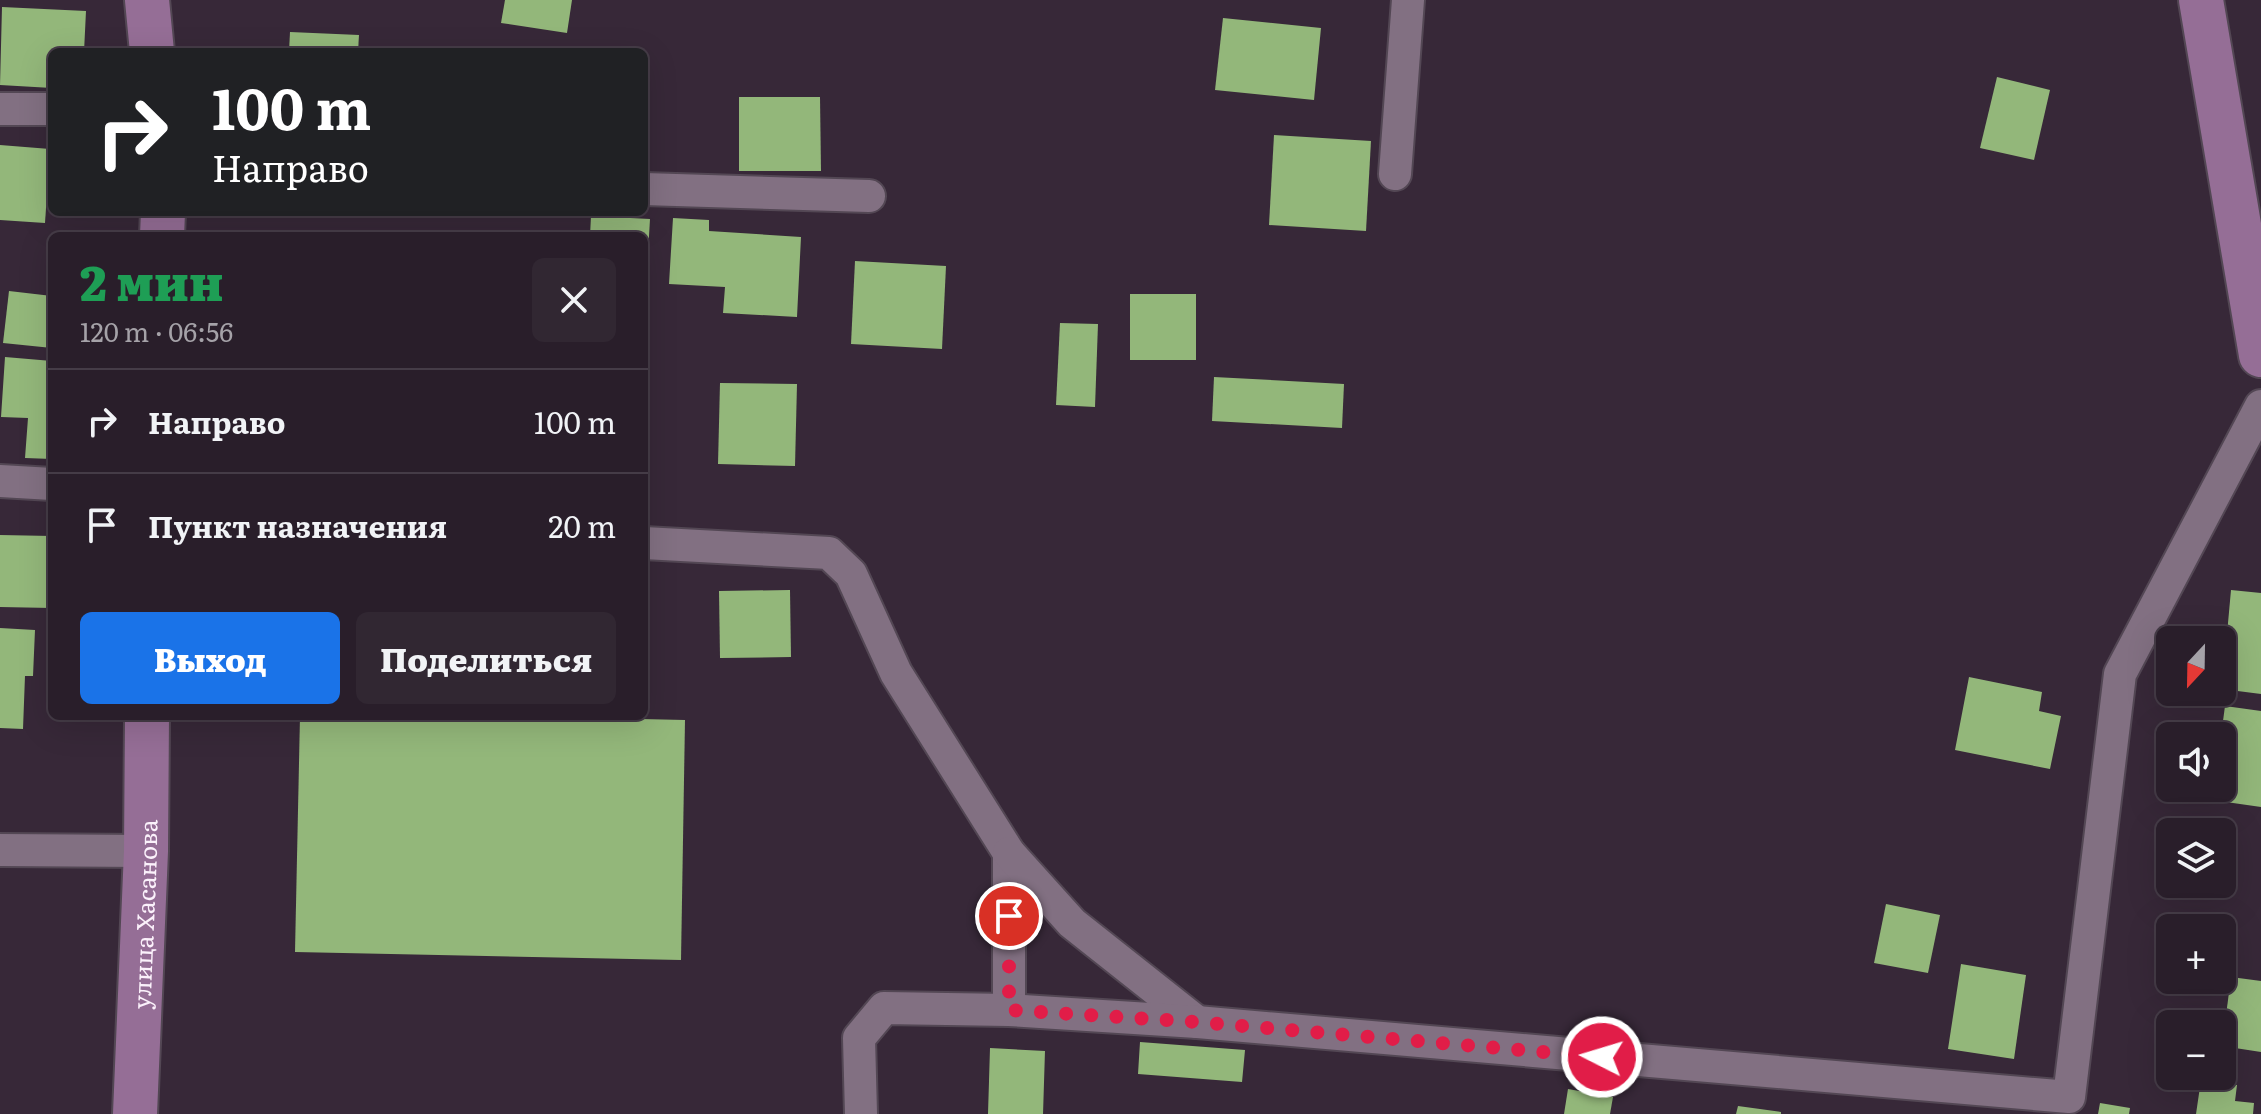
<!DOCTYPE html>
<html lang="ru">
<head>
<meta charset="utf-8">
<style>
	:root { --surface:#291e2a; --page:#312732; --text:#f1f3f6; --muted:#a5a2a8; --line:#453c47; --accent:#1a73e8 }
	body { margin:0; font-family:Literata,serif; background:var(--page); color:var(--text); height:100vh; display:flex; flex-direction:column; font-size:30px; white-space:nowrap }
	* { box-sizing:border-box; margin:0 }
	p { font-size:26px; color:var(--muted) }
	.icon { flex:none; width:44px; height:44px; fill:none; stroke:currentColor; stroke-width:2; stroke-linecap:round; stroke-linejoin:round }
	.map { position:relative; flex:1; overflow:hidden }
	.side { position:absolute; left:48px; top:232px; width:600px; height:488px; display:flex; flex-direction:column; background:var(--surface); border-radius:12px; box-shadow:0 8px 32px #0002,0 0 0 2px var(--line) }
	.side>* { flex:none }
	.guide { position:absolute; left:48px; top:48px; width:600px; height:168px; border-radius:12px; box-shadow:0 8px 32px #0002,0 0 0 2px var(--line); background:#202124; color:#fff; overflow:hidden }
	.needle { width:52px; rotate:202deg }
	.buttons { position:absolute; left:2156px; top:626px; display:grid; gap:16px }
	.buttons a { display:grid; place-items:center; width:80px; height:80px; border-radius:12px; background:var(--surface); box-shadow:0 8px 32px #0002,0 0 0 2px var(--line); font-size:40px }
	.pin { position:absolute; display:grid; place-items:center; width:68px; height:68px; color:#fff; margin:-34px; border:4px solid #fff; border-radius:50%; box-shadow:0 2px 8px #0007 }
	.me { position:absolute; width:88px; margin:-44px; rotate:275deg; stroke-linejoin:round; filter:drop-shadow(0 0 6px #0008) }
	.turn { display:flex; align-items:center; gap:28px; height:168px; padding:0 32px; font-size:36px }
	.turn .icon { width:104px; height:104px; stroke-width:2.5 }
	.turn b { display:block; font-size:56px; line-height:68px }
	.round { display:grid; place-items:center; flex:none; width:84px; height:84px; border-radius:12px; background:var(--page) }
	.overview { display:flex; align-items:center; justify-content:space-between; height:136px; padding:0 32px }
	h1 { font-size:48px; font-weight:800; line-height:60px; color:#1e9e55 }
	.primary-button { display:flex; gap:16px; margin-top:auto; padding:16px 32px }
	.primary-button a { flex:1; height:92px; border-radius:12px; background:var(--accent); color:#fff; font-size:32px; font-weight:800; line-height:92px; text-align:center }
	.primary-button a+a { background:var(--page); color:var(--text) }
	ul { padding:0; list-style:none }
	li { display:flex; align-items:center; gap:24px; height:104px; padding:0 32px; border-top:2px solid var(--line) }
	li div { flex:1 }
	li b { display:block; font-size:30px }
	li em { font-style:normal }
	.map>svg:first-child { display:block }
	.building { fill:#93b77a }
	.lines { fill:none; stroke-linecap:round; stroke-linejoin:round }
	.street-casing { stroke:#534754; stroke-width:36 }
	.secondary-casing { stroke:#534754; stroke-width:48 }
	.street { stroke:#827082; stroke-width:32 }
	.secondary { stroke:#956e96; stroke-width:44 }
	.route { stroke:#e11d48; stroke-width:14; stroke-dasharray:0 25.2 }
	.labels { text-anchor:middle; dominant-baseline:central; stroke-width:8; stroke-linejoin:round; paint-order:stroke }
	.street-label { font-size:24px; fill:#fbf1fb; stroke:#1b141b }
</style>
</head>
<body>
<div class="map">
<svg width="2261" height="1114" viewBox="0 0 2261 1114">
	<rect width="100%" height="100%" fill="#372838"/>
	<g class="building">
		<polygon points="505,0 572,0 567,33 501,23"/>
		<polygon points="2,7 86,11 84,52 52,52 52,88 0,85"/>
		<polygon points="1223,18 1321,28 1314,100 1215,90"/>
		<polygon points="290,32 359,35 358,52 289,52"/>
		<rect x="644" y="70" width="5" height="71"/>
		<polygon points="1997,77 2050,90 2034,160 1980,148"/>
		<polygon points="739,97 820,97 821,171 739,171"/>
		<polygon points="1274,135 1371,141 1366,231 1269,225"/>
		<polygon points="0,145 50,149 45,223 0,220"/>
		<polygon points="591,216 650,219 646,288 644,288 644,236 590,236"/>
		<polygon points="673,218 709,220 709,231 801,237 797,317 723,313 725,287 669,284"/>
		<polygon points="855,261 946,266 942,349 851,344"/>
		<polygon points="9,291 52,296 52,348 3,343"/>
		<rect x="1130" y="294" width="66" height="66"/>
		<polygon points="1060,323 1098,324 1095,407 1056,405"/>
		<polygon points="5,357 52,361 52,459 25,458 28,418 1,417"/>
		<polygon points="1214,377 1344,384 1342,428 1212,421"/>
		<polygon points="720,383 797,384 795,466 718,464"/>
		<polygon points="0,535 52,536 52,608 0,607"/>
		<polygon points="790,590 791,657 720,658 719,591"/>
		<polygon points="2231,590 2261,593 2261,694 2222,689"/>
		<polygon points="0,628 35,630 33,676 25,676 23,729 0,728"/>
		<polygon points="1969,677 2042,692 2039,711 2061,716 2050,769 1955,750"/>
		<polygon points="2225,706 2261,711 2261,807 2212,800 2213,788 2222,788 2221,736"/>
		<polygon points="300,716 508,716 685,720 681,960 295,952"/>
		<polygon points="1886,904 1940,915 1928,973 1874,963"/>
		<polygon points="1961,964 2026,975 2014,1059 1948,1049"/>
		<polygon points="2231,977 2261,981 2261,1052 2222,1046"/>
		<polygon points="2187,1020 2207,1022 2207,1024 2186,1024"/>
		<polygon points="1140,1042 1245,1050 1242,1082 1138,1074"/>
		<polygon points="990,1048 1045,1051 1043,1114 988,1114"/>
		<polygon points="2201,1080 2237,1085 2235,1101 2254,1103 2253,1114 2196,1114"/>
		<polygon points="1568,1089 1613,1097 1610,1114 1564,1114"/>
		<polygon points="2100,1103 2130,1108 2129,1114 2098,1114"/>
		<polygon points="1738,1106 1781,1112 1781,1114 1736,1114"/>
	</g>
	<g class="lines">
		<defs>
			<g id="street">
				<polyline points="0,109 52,109"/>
				<polyline points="1395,174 1408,0"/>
				<polyline points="644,189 869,196"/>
				<polyline points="0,481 52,484"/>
				<polyline points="644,543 829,553 851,574 896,673 1009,853 1009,1010"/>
				<polyline points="0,850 146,851"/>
				<polyline points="1009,853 1072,923 1197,1022"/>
				<polyline points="861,1114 859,1038 884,1008 1009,1010 1197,1022 2069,1097 2120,674 2261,406"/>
			</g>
			<g id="secondary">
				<polyline points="147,0 152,52"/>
				<polyline points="2201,0 2261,355"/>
				<polyline points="162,236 163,212"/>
				<path id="s1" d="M135,1114L146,851L147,716"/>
			</g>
		</defs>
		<use href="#street" class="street-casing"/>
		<use href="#secondary" class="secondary-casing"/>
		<use href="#street" class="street"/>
		<use href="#secondary" class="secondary"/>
	</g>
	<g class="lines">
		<polyline class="route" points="1009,916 1009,1010 1197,1022 1602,1057"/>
	</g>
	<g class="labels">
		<g class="street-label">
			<text stroke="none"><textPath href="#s1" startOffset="200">улица Хасанова</textPath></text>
		</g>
	</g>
</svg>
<div class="buttons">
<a><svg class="needle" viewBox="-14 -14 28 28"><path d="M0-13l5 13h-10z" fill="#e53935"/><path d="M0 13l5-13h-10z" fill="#a5a2a8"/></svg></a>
<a><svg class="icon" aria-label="sound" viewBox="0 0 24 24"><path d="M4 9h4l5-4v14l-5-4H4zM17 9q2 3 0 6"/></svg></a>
<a><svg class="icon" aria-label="layers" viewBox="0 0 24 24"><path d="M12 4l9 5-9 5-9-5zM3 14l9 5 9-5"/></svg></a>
<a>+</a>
<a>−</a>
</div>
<div class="pin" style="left:1009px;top:916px;background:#d93025"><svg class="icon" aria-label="arrive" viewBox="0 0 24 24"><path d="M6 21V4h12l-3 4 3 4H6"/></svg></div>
<svg class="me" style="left:1602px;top:1057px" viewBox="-20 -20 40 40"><circle r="17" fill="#e11d48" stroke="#fff" stroke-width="3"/><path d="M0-11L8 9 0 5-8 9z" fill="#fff"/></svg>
<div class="guide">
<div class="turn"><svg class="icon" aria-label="right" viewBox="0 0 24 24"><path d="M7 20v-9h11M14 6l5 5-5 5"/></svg><div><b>100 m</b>Направо</div></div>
</div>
<section class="side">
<div class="overview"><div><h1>2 мин</h1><p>120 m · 06:56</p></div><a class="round"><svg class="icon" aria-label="close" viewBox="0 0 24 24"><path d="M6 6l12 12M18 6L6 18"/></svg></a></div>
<ul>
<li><svg class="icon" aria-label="right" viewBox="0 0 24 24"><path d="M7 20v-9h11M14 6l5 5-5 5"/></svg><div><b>Направо</b></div><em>100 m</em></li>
<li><svg class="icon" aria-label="arrive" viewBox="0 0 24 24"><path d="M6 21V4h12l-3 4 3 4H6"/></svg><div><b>Пункт назначения</b></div><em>20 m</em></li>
</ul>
<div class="primary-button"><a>Выход</a><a>Поделиться</a></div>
</section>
</div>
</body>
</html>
